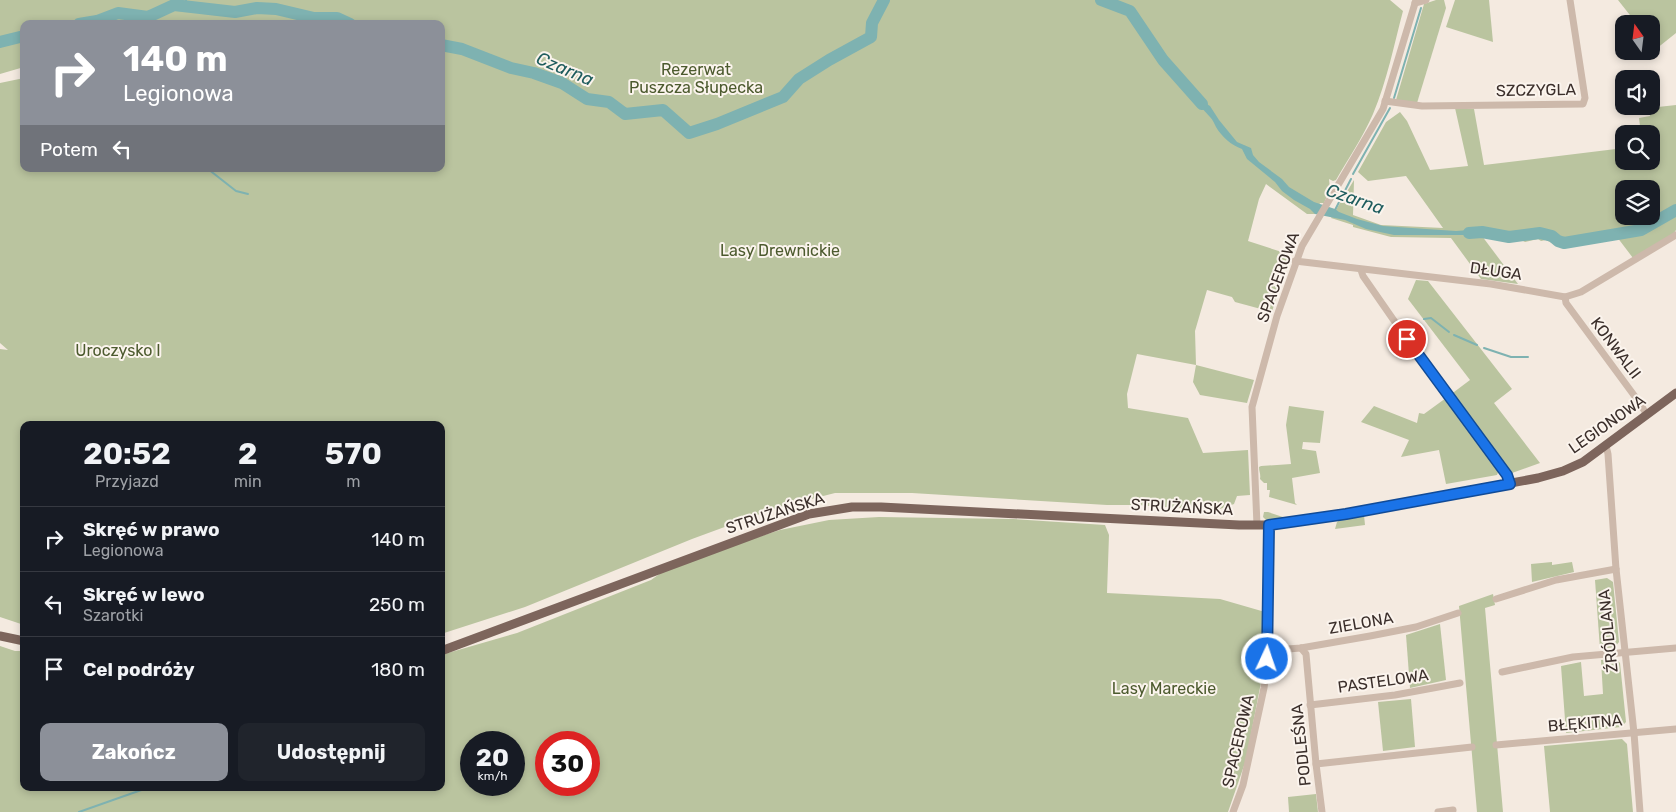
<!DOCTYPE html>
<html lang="pl">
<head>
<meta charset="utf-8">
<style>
	:root { --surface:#171b24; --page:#20242c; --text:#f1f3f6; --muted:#9ea1a6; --line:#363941; --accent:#8c9099 }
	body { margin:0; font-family:Rubik,sans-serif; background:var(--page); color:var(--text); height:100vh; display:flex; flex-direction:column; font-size:19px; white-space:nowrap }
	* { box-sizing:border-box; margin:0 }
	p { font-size:16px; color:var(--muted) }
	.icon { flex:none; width:28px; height:28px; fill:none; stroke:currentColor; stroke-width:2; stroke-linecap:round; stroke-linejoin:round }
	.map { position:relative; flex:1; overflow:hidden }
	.drawer { position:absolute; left:20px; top:421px; width:425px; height:370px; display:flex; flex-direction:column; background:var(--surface); border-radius:10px; box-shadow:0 2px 8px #0003 }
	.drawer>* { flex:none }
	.hud { position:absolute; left:20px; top:20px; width:425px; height:152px; border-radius:10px; box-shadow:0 2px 8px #0003; background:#8c9099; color:#fff; overflow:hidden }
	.needle { width:32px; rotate:346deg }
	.fabs { position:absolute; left:1615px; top:15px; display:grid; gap:10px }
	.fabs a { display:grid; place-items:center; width:45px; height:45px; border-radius:10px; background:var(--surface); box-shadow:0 2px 8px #0003; font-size:25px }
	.speed { position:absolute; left:460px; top:731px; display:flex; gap:10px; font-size:25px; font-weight:700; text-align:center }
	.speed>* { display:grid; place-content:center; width:65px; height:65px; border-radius:50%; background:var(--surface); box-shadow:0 2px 8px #0003; line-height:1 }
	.speed small { font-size:12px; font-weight:400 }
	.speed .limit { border:8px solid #d22; background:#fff; color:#111 }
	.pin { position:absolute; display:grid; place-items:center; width:42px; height:42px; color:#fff; margin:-21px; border:2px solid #fff; border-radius:50%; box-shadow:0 1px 5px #0007 }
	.me { position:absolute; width:55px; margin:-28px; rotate:3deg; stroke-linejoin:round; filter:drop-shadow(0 0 4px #0008) }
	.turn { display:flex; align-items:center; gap:18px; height:105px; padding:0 20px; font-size:22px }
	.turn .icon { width:65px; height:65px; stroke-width:2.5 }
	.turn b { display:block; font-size:35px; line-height:42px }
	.then { display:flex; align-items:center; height:48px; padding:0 20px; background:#0003; gap:10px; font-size:19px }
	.eta { display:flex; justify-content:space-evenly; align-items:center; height:85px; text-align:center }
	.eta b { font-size:30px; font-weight:700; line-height:35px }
	.button { display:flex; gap:10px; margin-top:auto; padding:10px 20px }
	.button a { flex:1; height:58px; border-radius:10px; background:var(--accent); color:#fff; font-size:20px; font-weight:700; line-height:58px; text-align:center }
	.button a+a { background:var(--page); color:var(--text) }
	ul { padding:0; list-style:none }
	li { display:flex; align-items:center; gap:15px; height:65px; padding:0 20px; border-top:1px solid var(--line) }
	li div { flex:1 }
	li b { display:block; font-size:19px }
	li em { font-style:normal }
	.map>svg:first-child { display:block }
	.green { fill:#bac49f; fill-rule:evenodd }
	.water { fill:#7eb2b1 }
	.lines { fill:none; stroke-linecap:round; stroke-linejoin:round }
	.stream { stroke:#7eb2b1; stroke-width:2 }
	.river { stroke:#7eb2b1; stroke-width:12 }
	.minor { stroke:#cdb9ab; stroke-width:7 }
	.major { stroke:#7d655c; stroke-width:9 }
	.route-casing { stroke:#114b97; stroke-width:12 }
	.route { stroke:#1a73e8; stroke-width:9 }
	.labels { text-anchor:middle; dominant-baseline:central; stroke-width:4; stroke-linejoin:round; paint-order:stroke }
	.park-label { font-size:16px; fill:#4c5a2e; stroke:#fbf4ed }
	.street-label { font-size:16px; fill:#3b2f2b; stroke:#fbf4ed }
	.water-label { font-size:18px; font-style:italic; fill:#1f5d5e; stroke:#fbf4ed }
</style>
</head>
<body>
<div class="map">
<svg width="1676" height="812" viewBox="0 0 1676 812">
	<rect width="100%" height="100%" fill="#f4eae0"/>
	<g class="green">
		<path d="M0,0H1390L1403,11C1394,45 1387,81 1373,114C1363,137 1348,159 1336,180L1333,181L1329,179L1330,189L1324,203H1320L1315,214H1307L1266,184L1259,199L1248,241L1288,254L1272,312L1235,302L1232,297L1207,290L1195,331L1196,365L1254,380L1247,403L1200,395L1193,382L1196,365L1137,354L1127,394L1128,408L1188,418L1203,453L1248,450L1250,495L1237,496L1234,504L1217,510L1133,505H1107L912,493H835L776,508L692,539L525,607L441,634V425H24V625L0,617V349L8,350L0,343V83L24,78V169H441V24H24V67L0,74Z"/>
		<polygon points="1436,0 1444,0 1446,8 1417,103 1396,100 1424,4"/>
		<polygon points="1455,0 1489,0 1493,42 1446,27"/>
		<polygon points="1618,0 1676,0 1676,33 1656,49 1651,42 1651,24 1637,24"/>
		<path d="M1676,105V230L1672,236L1633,258L1617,237L1558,246L1546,240L1541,241L1538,239L1525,242L1521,240L1482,236L1518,284L1481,279L1451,238L1391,237L1353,227V225L1331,218L1354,180L1353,215L1381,225L1443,228L1406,176L1368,181L1358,172L1386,122L1400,112L1407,121L1430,170L1468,166L1455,108L1474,109L1484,165L1624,148V161H1651V134H1641L1639,118L1650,116L1649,108ZM1624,189H1651V216H1624Z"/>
		<polygon points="1416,280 1428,281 1512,389 1494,403 1540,463 1512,473 1450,395 1470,380 1408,299"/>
		<polygon points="1446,398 1499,470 1497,475 1446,484 1439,450 1401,457 1409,440 1361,422 1374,406 1417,423 1419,413 1424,414"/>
		<path d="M1289,406L1324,411L1320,443L1303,442L1302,449L1316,451L1320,473L1292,478L1295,503L1297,505L1269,497L1270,490H1267V483H1264L1260,479C1261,474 1259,472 1259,467L1261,466L1291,464L1286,425Z"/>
		<polygon points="1264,512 1268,512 1289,519 1267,521 1263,517"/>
		<polygon points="1361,515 1364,515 1365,525 1335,529 1337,522 1340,520"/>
		<path d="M879,517L1013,519L1105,525L1109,535L1107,593L1220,599L1265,612L1263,672L1246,760L1228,812H0V646L15,651H24V788H441V655L517,633L651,580L672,565L780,530L829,520ZM471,742H514V785H471ZM546,742H589V785H546Z"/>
		<polygon points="1552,562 1552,565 1572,562 1574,572 1532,582 1531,564"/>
		<polygon points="1607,578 1613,582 1619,642 1615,647 1600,649 1595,580"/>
		<polygon points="1493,594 1495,605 1485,608 1503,812 1477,812 1459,606"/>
		<polygon points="1440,624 1446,680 1410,688 1406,635"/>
		<polygon points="1616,659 1620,663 1626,722 1621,727 1566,733 1561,666 1581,662 1584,696 1603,694 1601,660"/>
		<polygon points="1411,699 1415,747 1383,751 1378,702"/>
		<polygon points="1622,739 1627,744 1633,812 1550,812 1544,746"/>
		<polygon points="1316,794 1318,812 1289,812 1288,797"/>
	</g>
	<path class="water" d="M1194,91L1200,100L1210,106L1219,120L1237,142L1251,148L1253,155L1259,162L1282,179L1289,187L1314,202L1335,209L1339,212L1357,219L1383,226L1426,229L1456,231L1483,229L1485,235H1394L1366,229L1345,220L1315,214L1310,209L1294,200L1282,191L1275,182L1247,159L1242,149C1231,145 1222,137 1216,127C1214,123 1213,120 1210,117C1203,109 1196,102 1190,93Z"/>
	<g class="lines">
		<g class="stream">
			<polyline points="186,0 186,6"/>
			<polyline points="1394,98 1421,8"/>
			<polyline points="208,169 236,191 248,194"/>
			<polyline points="1353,174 1390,108"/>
			<polyline points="1335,210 1351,179"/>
			<polyline points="1424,319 1431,318 1449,332"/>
			<polyline points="1454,335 1477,345"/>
			<polyline points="1484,348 1511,357 1528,357"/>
			<polyline points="79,812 147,788"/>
		</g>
		<g class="river">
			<polyline points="1101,0 1130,11 1163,60 1202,104"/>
			<polyline points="79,24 97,21 118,13 148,17 174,5 235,12 257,8 276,9 314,18 337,18 350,24"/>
			<polyline points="0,42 24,36"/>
			<polyline points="441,45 462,49 511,68 534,73 562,83 587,99 609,102 625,114 663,110 689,133 717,124 783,97 799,79 829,60 871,37 872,23 884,0"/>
			<polyline points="1469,233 1482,232 1509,237 1540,233 1552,236 1558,241 1564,243 1641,230 1676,210"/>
		</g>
		<g class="minor">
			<polyline points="1415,3 1426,0"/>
			<polyline points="1385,101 1422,106 1583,104 1585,98 1570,0"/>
			<polyline points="1295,261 1491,284 1565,297 1581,292 1676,235"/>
			<polyline points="1361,270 1363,276 1429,371 1507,475 1510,483"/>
			<polyline points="1565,297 1566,303 1639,402 1647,415"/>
			<polyline points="1606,446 1608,454 1616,569 1634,733 1640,812"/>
			<polyline points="1257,525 1252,407 1277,316 1302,246 1383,109 1416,0"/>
			<polyline points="1496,599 1556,580 1616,569"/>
			<polyline points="1269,647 1274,650 1301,648 1370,636 1416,627 1458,613"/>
			<polyline points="1301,648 1306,654 1316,764 1322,812"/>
			<polyline points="1502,672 1573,657 1676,648"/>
			<polyline points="1310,705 1395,695 1460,683"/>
			<polyline points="1496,745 1676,729"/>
			<polyline points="1316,764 1472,747"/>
			<polyline points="1233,812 1243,785 1264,688 1269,647 1269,525"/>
			<polyline points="1438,812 1453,810"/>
		</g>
		<g class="major">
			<polyline points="0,636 24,641"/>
			<polyline points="441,651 809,514 852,507 881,507 1239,525 1269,525 1315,519 1538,478 1563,471 1583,462 1676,393"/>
		</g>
	</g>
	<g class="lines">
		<defs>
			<polyline id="route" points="1267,659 1269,525 1346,514 1510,484 1507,475 1407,339"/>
		</defs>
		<use href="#route" class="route-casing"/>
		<use href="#route" class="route"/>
	</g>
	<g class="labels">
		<g class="park-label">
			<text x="696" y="69">Rezerwat<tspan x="696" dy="18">Puszcza Słupecka</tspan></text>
			<text x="780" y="250">Lasy Drewnickie</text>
			<text x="118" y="350">Uroczysko I</text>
			<text x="1164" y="688">Lasy Mareckie</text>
		</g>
		<g class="street-label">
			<text transform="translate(1536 90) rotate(-1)">SZCZYGLA</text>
			<text transform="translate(1496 271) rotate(8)">DŁUGA</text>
			<text transform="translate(1278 277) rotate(-70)">SPACEROWA</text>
			<text transform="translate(1616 348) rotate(53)">KONWALII</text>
			<text transform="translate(1607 424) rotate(-35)">LEGIONOWA</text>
			<text transform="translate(1182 507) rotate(3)">STRUŻAŃSKA</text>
			<text transform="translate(775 513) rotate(-18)">STRUŻAŃSKA</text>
			<text transform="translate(1361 623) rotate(-10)">ZIELONA</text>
			<text transform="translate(1608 631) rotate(-96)">ŹRÓDLANA</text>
			<text transform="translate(1383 681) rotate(-8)">PASTELOWA</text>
			<text transform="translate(1585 723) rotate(-5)">BŁĘKITNA</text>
			<text transform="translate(1238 741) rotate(-77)">SPACEROWA</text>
			<text transform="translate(1301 745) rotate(-96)">PODLEŚNA</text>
		</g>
		<g class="water-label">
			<text transform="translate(565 69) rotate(23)">Czarna</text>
			<text transform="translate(1355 199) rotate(19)">Czarna</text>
		</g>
	</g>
</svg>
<div class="fabs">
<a><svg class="needle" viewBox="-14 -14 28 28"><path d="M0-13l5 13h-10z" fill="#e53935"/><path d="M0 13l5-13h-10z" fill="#9ea1a6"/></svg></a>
<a><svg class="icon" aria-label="sound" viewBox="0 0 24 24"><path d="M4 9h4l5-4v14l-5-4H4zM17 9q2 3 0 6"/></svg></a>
<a><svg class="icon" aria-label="search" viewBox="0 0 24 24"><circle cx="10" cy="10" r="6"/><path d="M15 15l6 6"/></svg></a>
<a><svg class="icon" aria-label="layers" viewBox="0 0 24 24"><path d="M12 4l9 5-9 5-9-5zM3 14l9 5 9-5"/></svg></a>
</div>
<div class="speed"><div>20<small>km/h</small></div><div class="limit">30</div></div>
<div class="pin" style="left:1407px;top:339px;background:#d93025"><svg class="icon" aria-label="arrive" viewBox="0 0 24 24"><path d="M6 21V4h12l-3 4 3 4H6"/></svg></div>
<svg class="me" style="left:1267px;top:659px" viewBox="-20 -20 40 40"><circle r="17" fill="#1a73e8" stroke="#fff" stroke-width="3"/><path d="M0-11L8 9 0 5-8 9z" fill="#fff"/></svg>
<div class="hud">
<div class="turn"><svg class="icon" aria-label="right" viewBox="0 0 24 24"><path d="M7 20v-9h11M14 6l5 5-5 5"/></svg><div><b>140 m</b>Legionowa</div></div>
<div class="then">Potem<svg class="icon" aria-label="left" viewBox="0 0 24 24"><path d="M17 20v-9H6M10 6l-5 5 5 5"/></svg></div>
</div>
<section class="drawer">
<div class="eta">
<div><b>20:52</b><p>Przyjazd</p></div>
<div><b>2</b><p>min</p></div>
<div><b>570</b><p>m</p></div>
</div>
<ul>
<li><svg class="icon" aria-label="right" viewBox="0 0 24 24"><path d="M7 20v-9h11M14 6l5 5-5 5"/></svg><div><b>Skręć w prawo</b><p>Legionowa</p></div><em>140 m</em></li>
<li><svg class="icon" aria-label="left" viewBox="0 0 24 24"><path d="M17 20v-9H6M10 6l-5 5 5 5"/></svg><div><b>Skręć w lewo</b><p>Szarotki</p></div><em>250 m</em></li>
<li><svg class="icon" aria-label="arrive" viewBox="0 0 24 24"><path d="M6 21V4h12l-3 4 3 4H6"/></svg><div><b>Cel podróży</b></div><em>180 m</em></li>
</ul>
<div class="button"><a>Zakończ</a><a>Udostępnij</a></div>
</section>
</div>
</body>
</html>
